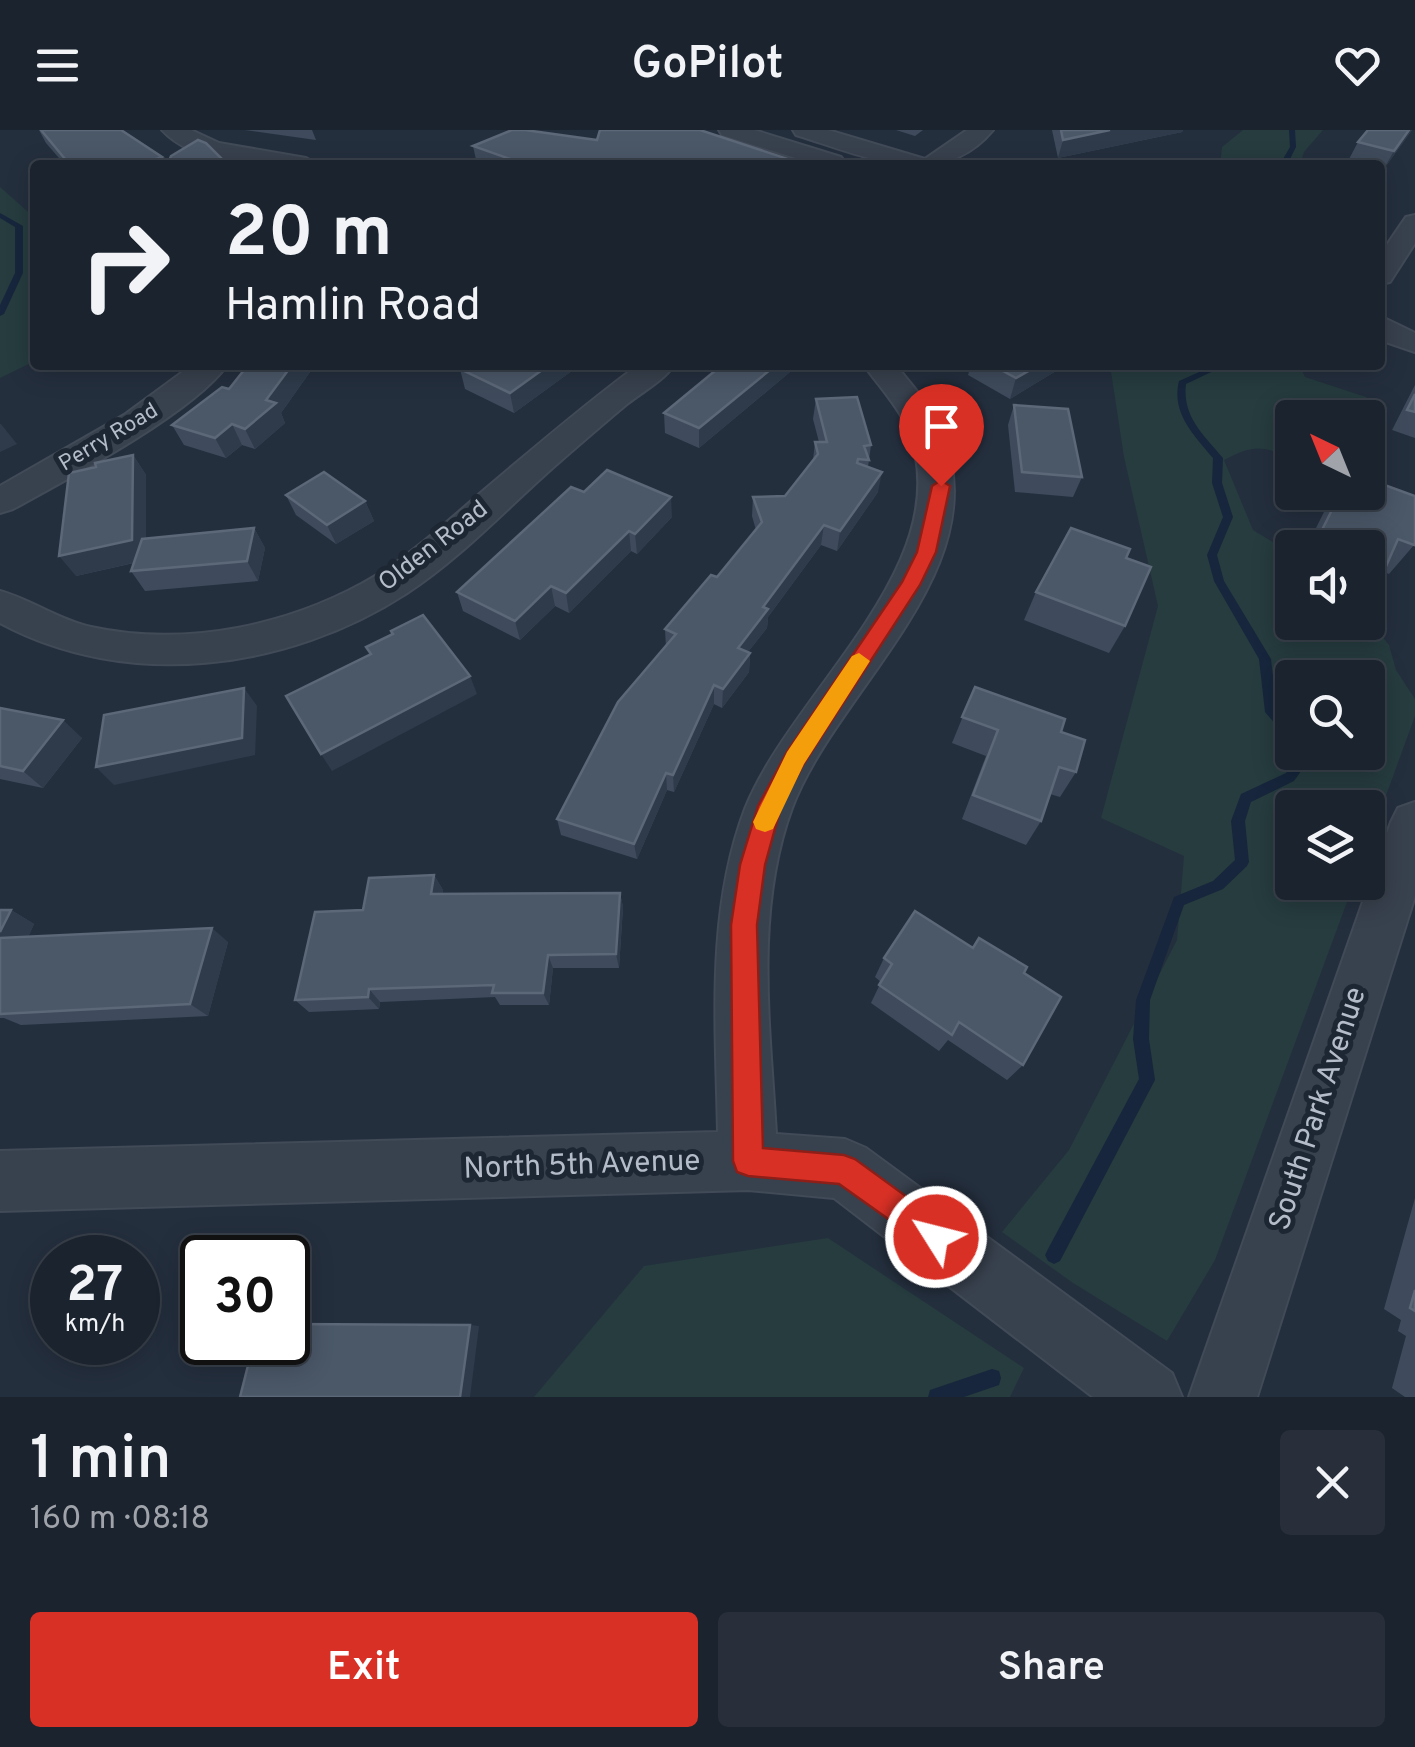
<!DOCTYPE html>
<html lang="en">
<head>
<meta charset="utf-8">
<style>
	:root { --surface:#1b232e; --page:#282f3a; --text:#f1f3f6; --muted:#a0a4aa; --line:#39404a; --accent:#d93025 }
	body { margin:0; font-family:Overpass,sans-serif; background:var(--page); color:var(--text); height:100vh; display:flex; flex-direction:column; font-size:38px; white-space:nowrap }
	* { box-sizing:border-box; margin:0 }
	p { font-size:32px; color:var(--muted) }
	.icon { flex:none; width:55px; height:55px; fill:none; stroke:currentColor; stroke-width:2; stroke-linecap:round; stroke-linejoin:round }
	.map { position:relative; height:1267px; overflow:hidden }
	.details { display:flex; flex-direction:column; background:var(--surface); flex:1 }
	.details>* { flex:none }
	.top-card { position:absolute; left:30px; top:30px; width:1355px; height:210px; border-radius:10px; box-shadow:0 5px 25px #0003,0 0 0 2px var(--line); background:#1b232e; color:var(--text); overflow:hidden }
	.needle { width:65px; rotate:317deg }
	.tools { position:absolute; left:1275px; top:270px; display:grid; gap:20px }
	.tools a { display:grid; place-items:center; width:110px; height:110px; border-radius:10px; background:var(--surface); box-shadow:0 5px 25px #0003,0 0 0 2px var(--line); font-size:50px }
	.speed { position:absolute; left:30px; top:1105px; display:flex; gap:20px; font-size:50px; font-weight:700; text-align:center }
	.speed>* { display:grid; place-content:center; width:130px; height:130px; border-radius:50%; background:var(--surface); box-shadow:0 5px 25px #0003,0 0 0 2px var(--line); line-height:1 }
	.speed small { font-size:25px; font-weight:400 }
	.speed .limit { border:5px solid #111; border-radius:15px; background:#fff; color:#111 }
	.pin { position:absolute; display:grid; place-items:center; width:85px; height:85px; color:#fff; margin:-102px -42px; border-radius:50% 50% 50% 0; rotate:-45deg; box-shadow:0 0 10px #0007 }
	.pin .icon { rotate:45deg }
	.me { position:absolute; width:110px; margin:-55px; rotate:306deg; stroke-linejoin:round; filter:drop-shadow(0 0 8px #0008) }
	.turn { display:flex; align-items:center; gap:35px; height:210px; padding:0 30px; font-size:45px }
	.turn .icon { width:130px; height:130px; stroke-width:2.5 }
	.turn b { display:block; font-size:70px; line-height:85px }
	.round { display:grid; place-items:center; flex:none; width:105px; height:105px; border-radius:10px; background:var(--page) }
	.headline { display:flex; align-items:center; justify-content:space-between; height:170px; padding:0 30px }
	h1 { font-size:60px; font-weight:600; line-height:75px }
	.cta { display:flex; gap:20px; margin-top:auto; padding:20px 30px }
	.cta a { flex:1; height:115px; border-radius:10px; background:var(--accent); color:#fff; font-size:40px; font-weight:600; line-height:115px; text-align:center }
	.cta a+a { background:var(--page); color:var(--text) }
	header { display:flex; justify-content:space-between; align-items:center; height:130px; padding:0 30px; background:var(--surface); font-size:45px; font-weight:600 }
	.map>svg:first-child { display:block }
	.green { fill:#263c3f; fill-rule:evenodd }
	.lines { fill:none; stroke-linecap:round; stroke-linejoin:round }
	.stream { fill:#17263c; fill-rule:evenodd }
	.minor-casing { stroke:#414a57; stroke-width:4 }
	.minor { fill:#38414e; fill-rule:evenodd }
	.wall { fill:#3f4b5c }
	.shaded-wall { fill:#2f3b4b }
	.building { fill:#4b5868; stroke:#5c6777; stroke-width:2.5 }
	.route { fill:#d93025; stroke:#8d1f18; stroke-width:2.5 }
	.slow { fill:#f59e0b }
	.labels { text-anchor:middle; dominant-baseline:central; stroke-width:10; stroke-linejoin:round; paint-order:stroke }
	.far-street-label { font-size:22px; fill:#b4bcc9; stroke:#1d2633 }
	.street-label { font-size:25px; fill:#b4bcc9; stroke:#1d2633 }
	.near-street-label { font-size:30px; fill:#b4bcc9; stroke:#1d2633 }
</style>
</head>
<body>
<header><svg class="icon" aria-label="menu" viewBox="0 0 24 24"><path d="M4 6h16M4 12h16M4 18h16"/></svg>GoPilot<svg class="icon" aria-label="heart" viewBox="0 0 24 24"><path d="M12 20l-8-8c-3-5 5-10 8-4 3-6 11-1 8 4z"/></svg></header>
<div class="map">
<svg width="1415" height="1267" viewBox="0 0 1415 1267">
	<rect width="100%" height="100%" fill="#242f3e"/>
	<g class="green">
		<polygon points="1243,0 1323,0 1304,22 1301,32 1305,35 1220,35 1222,17"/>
		<polygon points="0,57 35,88 35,231 0,248"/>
		<path d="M1110,235H1299L1305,247L1366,267L1376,276L1379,296L1376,358L1368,355V288H1292V328C1261,316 1255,314 1224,330L1253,400L1276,414L1292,458V492H1371L1389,515L1396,540L1415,569V586L1368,715V678H1292V752L1354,753L1215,1130L1167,1211L1073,1153L1002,1102L1069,1020L1177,810L1184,726L1101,688L1158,476L1124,327ZM1292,548H1368V622H1292Z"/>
		<polygon points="828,1108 1024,1238 1010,1267 534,1267 644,1136"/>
	</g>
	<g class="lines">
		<g class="stream">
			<polygon points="1289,0 1295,0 1296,17 1290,29 1296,35 1289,35 1283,29 1290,17"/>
			<polygon points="0,83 23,96 23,143 4,184 0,186 0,175 15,143 15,97 0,88"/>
			<path d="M1215,235H1226L1186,254C1182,287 1204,305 1223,328L1222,353L1233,387L1217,425L1224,451L1271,529L1277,580L1292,597V610L1288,609L1265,582L1259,529L1214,451L1207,425L1223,387L1212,353L1213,328C1194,305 1171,283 1179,251Z"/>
			<polygon points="1294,622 1306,622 1309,630 1294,651 1251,672 1245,691 1249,732 1247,736 1223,759 1184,775 1150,870 1149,909 1155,950 1060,1131 1054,1134 1048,1131 1045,1125 1048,1119 1139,949 1133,909 1136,870 1174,767 1213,751 1235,730 1231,691 1241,664 1286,643 1296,629"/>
			<polygon points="992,1239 999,1241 1001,1248 999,1255 964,1267 928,1267 930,1260"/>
		</g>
		<defs>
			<g id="minor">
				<path d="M162,0H191L219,13L306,28L318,35C270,35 197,38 162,0Z"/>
				<polygon points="719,0 754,0 841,27 845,32 818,35 722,5"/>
				<path d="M793,0H828L925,29L967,0H993C940,64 862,25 796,5Z"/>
				<polygon points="1415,85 1415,113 1390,152 1380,154 1380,125 1406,87"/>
				<polygon points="1380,186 1415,203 1415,222 1380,210"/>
				<path d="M192,235H227C193,283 66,350 13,379L0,383V356L124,285Z"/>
				<path d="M638,235H674C663,251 642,262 627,274C603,294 580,314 557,334C508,377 462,427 407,463C287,541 127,561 0,493V461C32,470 59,490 91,497C187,518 294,495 377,445C416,421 450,389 484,360C535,317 585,274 638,235Z"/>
				<path d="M864,235H896C910,254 931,275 940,297C1003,437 837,558 792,678C754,781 770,897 776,1004L845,1009L866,1018L1172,1243L1182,1267H1093L834,1068L748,1060L0,1081V1021L718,1002C716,895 706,782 745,679C792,560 964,432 907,297C898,276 878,255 864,235Z"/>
				<polygon points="1415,672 1415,766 1257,1267 1189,1267 1391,692 1398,678"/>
			</g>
		</defs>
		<use href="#minor" class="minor-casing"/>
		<use href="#minor" class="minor"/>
	</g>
	<g class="wall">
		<polygon points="39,0 121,0 166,35 65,35 46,13"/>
		<polygon points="245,0 312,0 316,10"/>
		<polygon points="896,0 923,0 915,6"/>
		<polygon points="1052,0 1183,0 1182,2 1058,28"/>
		<polygon points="1368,0 1412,0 1383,40 1380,39 1380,35 1365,35 1348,31 1358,12"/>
		<polygon points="473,16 806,35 478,35 477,34"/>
		<polygon points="248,235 315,235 281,283 285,293 255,319 242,315 226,328 184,315 172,295 229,259"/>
		<polygon points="580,235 514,283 465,259 460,239"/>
		<polygon points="722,235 791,235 790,242 699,318 665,303 664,283"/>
		<polygon points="971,235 1066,235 1010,269 968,245"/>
		<polygon points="1415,255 1415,308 1392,300"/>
		<polygon points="816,269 871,315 868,337 878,362 837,421 821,415 768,487 767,498 748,522 750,523 749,542 722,578 714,574 674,662 667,660 637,729 561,705 557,689 666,517 665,499 717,447 756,400 752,386 753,367 785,366 813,330 815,312 819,312 813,289"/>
		<polygon points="1014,275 1082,347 1073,367 1015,362 1008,295"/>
		<polygon points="133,325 146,345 146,408 254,398 265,418 258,451 145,461 131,441 134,433 76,446"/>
		<polygon points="1336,362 1368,362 1414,415 1389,444 1384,442 1368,461 1368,418 1306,418 1329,372"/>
		<polygon points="286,365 365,371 374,391 336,414 296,385"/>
		<polygon points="672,387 637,424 631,421 569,483 555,476 520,510 463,481 457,462"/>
		<polygon points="1126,428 1125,496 1109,523 1024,490 1036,462"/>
		<polygon points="975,557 1061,602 1076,642 1060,667 1050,664 1041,691 1026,715 962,689 986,626 952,613"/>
		<polygon points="0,578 82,608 43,658 0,649"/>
		<polygon points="434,745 443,760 442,764 620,763 623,777 619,838 553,838 549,875 500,875 495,867 380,872 379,879 309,882 295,870 363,780"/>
		<polygon points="0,780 11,780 34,794 28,807 228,812 208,886 21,895 4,888 0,888"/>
		<polygon points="973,818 1024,843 1023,935 1007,950 948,910 939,921 871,873 881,852 875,847 884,828"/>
		<polygon points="1415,1068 1415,1267 1405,1267 1392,1258 1406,1206 1398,1201 1401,1190 1384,1179"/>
	</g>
	<g class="shaded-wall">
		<polygon points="1110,0 1183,0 1182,2 1058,28 1063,10"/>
		<polygon points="1409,0 1412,0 1383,40 1394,21"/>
		<polygon points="162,27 166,35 139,35"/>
		<polygon points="292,235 315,235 281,283 285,293 255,319 245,299"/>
		<polygon points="549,235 580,235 514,283 510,263"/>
		<polygon points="776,235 791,235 790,242 699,318 699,298"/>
		<polygon points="1039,235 1066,235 1010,269 1016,248"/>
		<polygon points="0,294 1,294 17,314 0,322"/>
		<polygon points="232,294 242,315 226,328 215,308"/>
		<polygon points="133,325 146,345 146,430 76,446 59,426"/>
		<polygon points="882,342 878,362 837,421 840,401"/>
		<polygon points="671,367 672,387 637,424 635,404"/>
		<polygon points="365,371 374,391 336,414 327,395"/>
		<polygon points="824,395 821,415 768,487 767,498 737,536 738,518 763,477"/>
		<polygon points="254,398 265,418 258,451 247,431"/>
		<polygon points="629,401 631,421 569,483 566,463"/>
		<polygon points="551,456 555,476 520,510 515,491"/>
		<polygon points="750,523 749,542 722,578 723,559"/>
		<polygon points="470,546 477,564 332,641 321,624"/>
		<polygon points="714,555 714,574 674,662 673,645"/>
		<polygon points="244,558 257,576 255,625 114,655 96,637"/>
		<polygon points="63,590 82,608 43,658 23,641"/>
		<polygon points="666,643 667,660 637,729 634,714"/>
		<polygon points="434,745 443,760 440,779 431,764"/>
		<polygon points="620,763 623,777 619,838 616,824"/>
		<polygon points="11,780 34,794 21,822 0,810 0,802"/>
		<polygon points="212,798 228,812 208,886 190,874"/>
		<polygon points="548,825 553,838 549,875 543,863"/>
		<polygon points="369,859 380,872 379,879 368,867"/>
		<polygon points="470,1195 479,1196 470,1267 460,1267"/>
	</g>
	<g class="building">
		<polygon points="41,0 121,0 162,27 139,35 70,35"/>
		<polygon points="512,0 525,0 597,10 600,0 700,0 806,35 527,35 473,16"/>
		<polygon points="1061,0 1110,0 1063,10"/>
		<polygon points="1368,0 1409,0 1394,21 1358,12"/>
		<polygon points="198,10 206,13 228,35 167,35 171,26"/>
		<polygon points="248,235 292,235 266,270 276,273 245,299 232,294 215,308 172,295 222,257 229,259"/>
		<polygon points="467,235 549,235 510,263 460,239"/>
		<polygon points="722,235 776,235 699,298 664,283"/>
		<polygon points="992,235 1039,235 1016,248"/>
		<polygon points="1415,264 1415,282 1407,280"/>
		<polygon points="857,267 871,315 864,316 869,330 858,329 857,333 882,342 840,401 824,395 763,477 768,479 738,518 750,523 723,559 714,555 673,645 666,643 634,714 557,689 618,572 676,504 665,499 711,445 717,447 762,392 753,367 785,366 818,324 815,312 827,312 816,269"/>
		<polygon points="1014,275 1068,279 1082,347 1022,342"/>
		<polygon points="133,325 132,410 59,426 69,343 96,337 95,333"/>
		<polygon points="607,340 671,367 635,404 629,401 566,463 551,456 515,491 457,462 571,357 584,362"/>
		<polygon points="324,342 365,371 327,395 286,365"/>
		<polygon points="1368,349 1415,366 1415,413 1414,415 1398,409 1383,443 1368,436 1368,418 1324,418 1315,414 1341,362 1368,362"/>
		<polygon points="254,398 247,431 131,441 142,409"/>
		<polygon points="1071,398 1130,419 1126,428 1151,437 1125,496 1036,462"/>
		<polygon points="423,485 470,546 321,624 286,566 371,524 366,517 393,504 391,501"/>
		<polygon points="975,557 1065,589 1061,602 1085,610 1076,642 1059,637 1041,691 973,665 998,600 962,587"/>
		<polygon points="244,558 242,608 96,637 104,585"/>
		<polygon points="0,578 63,590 23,641 0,636"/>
		<polygon points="434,745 431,764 620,763 616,824 548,825 543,863 492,863 494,855 369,859 368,867 295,870 315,782 363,780 369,748"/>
		<polygon points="0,780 11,780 0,802"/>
		<polygon points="915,781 973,818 979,808 1027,837 1024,843 1061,867 1023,935 959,892 952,905 879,855 892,834 884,828"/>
		<polygon points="212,798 190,874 0,884 0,808"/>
		<polygon points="1415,1160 1415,1181 1410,1178"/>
		<polygon points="288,1194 470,1195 460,1267 240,1267 254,1212 288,1212"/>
	</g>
	<polygon class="route" points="941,350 950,356 936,422 920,455 803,635 781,677 765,735 757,795 763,1018 844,1025 855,1029 947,1096 952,1107 947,1118 936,1123 839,1054 748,1046 737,1042 733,1031 731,795 740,735 758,676 787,622 902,452 917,422 932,356"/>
	<polygon class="slow" points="859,523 870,531 804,634 773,699 765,702 756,699 753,692 787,622 852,526"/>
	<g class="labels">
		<g class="far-street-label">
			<text transform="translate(109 308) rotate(-31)">Perry Road</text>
		</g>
		<g class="street-label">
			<text transform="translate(434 417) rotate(-38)">Olden Road</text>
		</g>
		<g class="near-street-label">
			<text transform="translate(1319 979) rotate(-72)">South Park Avenue</text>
			<text transform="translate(582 1036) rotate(-2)">North 5th Avenue</text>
		</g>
	</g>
</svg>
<div class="tools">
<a><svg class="needle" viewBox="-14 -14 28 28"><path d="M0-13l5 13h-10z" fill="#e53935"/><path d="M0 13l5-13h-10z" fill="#a0a4aa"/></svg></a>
<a><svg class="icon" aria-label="sound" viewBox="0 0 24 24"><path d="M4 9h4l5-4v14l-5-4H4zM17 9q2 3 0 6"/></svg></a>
<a><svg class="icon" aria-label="search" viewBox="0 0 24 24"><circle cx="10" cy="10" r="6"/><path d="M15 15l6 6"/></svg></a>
<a><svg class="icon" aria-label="layers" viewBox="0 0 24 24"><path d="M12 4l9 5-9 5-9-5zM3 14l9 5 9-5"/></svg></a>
</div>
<div class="speed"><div>27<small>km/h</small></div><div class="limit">30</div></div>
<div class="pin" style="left:941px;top:356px;background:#d93025"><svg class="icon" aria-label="arrive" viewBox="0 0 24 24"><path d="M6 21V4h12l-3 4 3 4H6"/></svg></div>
<svg class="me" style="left:936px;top:1107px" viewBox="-20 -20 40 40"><circle r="17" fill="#d93025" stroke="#fff" stroke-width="3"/><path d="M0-11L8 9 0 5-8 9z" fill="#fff"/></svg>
<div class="top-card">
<div class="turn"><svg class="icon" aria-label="right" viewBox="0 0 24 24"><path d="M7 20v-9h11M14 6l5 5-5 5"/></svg><div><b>20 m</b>Hamlin Road</div></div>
</div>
</div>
<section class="details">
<div class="headline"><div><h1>1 min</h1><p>160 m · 08:18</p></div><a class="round"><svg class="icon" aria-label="close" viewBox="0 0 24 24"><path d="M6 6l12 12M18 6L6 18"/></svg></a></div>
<div class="cta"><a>Exit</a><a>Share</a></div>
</section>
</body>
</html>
